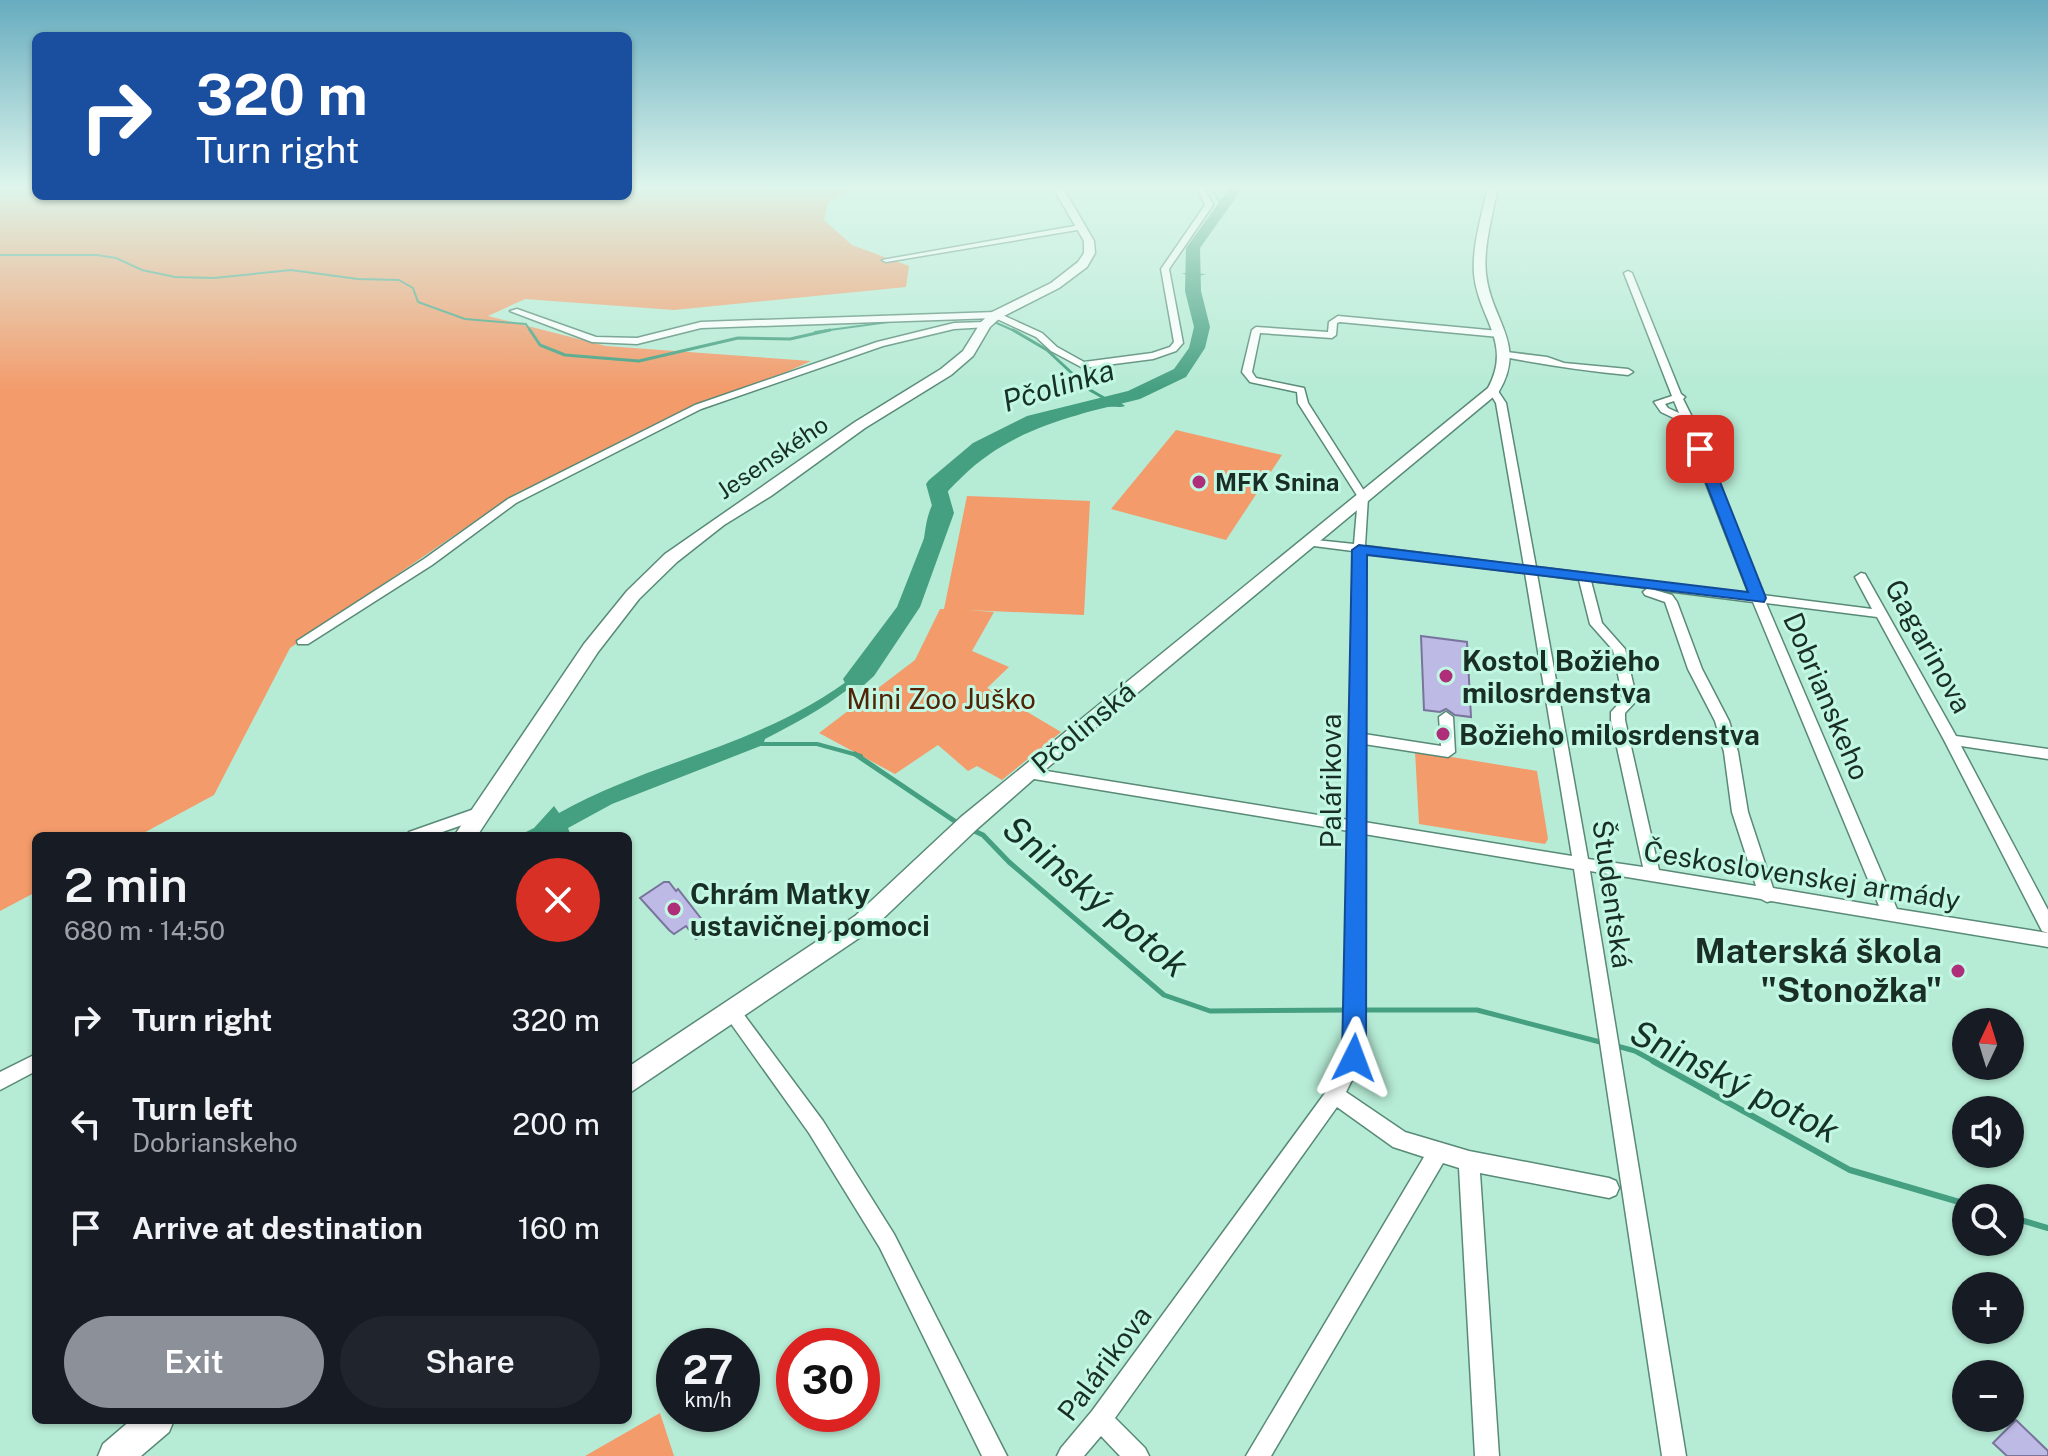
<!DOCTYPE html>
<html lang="en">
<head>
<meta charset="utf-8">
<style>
	:root { --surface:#171b24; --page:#20242c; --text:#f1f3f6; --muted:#9ea1a6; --accent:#8c9099 }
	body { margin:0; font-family:"Public Sans",sans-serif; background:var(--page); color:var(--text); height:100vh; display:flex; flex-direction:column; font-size:30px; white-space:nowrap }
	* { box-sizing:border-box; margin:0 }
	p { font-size:26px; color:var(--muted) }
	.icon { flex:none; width:44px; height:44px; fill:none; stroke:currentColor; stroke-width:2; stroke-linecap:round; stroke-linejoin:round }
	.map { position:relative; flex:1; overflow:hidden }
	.panel { position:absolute; left:32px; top:832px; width:600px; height:592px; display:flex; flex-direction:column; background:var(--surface); border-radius:12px; box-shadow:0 2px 6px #0004 }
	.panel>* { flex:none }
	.banner { position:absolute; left:32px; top:32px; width:600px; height:168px; border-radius:12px; box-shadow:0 2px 6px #0004; background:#1a4fa0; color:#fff; overflow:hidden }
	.needle { width:52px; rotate:4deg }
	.fabs { position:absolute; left:1952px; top:1008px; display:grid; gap:16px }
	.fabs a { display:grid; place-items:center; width:72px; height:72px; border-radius:50%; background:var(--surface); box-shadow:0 2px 6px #0004; font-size:40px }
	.speed { position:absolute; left:656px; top:1328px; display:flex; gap:16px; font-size:40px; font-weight:700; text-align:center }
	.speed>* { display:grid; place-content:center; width:104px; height:104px; border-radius:50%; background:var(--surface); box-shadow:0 2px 6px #0004; line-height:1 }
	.speed small { font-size:20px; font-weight:400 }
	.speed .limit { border:12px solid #d22; background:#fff; color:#111 }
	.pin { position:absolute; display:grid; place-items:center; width:68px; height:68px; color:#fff; margin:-34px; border-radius:16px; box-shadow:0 4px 12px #0006 }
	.me { position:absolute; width:88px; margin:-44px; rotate:3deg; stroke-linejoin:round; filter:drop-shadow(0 0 6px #0008) }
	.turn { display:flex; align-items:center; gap:28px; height:168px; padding:0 32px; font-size:36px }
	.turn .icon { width:104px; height:104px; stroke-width:2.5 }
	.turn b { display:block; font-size:56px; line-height:68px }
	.round { display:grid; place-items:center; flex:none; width:84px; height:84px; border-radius:42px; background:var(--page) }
	.headline { display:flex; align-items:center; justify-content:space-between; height:136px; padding:0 32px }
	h1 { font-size:48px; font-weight:600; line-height:60px }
	.action { display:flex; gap:16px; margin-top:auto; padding:16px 32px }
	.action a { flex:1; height:92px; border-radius:48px; background:var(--accent); color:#fff; font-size:32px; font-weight:600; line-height:92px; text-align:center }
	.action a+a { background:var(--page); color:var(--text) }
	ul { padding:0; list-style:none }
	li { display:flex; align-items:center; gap:24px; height:104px; padding:0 32px }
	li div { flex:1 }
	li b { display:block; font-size:30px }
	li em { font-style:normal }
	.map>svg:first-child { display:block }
	.green { fill:#f39b6b }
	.water { fill:#459f81 }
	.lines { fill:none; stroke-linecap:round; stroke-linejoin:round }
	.stream-far4 { stroke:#459f81; stroke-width:2 }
	.stream-far3 { stroke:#459f81; stroke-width:3 }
	.stream-far2 { stroke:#459f81; stroke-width:4 }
	.stream-far1 { stroke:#459f81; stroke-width:5 }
	.stream { stroke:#459f81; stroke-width:6 }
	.river { fill:#459f81; fill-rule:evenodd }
	.building { fill:#bebae6; stroke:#78749c; stroke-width:2 }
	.street-casing { stroke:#588a77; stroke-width:3 }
	.secondary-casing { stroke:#588a77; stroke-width:3 }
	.street { fill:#fff; fill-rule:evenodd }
	.secondary { fill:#fff; fill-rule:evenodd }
	.route { fill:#1a73e8; stroke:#114b97; stroke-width:2 }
	.poi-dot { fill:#ae2e7a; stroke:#c2f8e3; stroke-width:3 }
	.labels { text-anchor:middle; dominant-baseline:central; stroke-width:6; stroke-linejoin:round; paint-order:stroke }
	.far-street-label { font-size:24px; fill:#192e26; stroke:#c2f8e3 }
	.far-poi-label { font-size:24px; font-weight:bold; fill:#192e26; stroke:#c2f8e3; text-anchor:start }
	.street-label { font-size:28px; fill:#192e26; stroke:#c2f8e3 }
	.poi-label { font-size:28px; font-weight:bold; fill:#192e26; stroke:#c2f8e3; text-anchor:start }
	.park-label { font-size:28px; fill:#512407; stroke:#c2f8e3 }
	.water-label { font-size:30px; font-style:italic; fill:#163228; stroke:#c2f8e3 }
	.near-poi-label { font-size:34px; font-weight:bold; fill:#192e26; stroke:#c2f8e3; text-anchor:end }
	.near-water-label { font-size:36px; font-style:italic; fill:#163228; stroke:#c2f8e3 }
</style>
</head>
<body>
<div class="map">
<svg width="2048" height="1456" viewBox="0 0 2048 1456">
	<rect width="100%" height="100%" fill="#b6ebd5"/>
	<g class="green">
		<polygon points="0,186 36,186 36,196 628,196 628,186 860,186 828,202 824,220 852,245 909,266 906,287 674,310 525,299 488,316 606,346 811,361 516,493 290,648 214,795 138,836 36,836 36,892 0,911"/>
		<polygon points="1176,430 1282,455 1226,540 1111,509"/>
		<polygon points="967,496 1090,501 1084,615 967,610 994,612 972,651 1009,667 987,688 1061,732 1002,780 977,766 968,771 938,745 895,774 819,733 915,660 940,609 944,609"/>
		<polygon points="1415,751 1537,771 1548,839 1545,844 1419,824"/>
		<polygon points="660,1413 674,1456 585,1456"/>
	</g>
	<path class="water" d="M1182,273L1206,274L1195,277C1194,295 1204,308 1206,325C1211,373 1156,390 1121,403L1125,406C1119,408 1114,406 1107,407C1098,407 1087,412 1078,415C1035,427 994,445 962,477C952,487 940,497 936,510C924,545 928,583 911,616C881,676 822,710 765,739L763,745L612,804L568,828L571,836H518L534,828L554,806L559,813C657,758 766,746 859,672C892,645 913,606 920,564C924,547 924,526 930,510C944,473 1001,438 1036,424C1058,415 1083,411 1106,404L1108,396L1113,399C1150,386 1206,377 1203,326C1202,309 1191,295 1191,277Z"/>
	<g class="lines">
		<g class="stream-far4">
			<polyline points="1210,186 1223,207"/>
			<polyline points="0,255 97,255 116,258 142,270 175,277 214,278 291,270 358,279 399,280 413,288 418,302 465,319 526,324 531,332"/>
			<polyline points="992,321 1017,332"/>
			<polyline points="815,332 896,321"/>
		</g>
		<g class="stream-far3">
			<polyline points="530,330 540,345 565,355 639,361 738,338 790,339 830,330"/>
			<polyline points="1013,330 1047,350 1090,390 1111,402"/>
		</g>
		<polyline class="stream-far2" points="762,744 817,744 861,756"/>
		<g class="stream-far1">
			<polyline points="855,754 959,824"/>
			<polyline points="970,829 983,835 1009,862 1164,995 1210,1011 1349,1010"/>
			<polyline points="1361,1010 1477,1010 1604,1043"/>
			<polyline points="1617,1046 1635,1051 1657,1063"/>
		</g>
		<g class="stream">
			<polyline points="1653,1061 1850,1170 1966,1204"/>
			<polyline points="2010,1217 2048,1228"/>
		</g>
		<polygon class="river" points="1231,186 1244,186 1200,248 1201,291 1210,327 1205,348 1186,377 1140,399 1039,424 987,451 946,485 954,513 920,607 874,676 864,685 846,685 843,679 897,607 934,513 926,484 929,480 973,443 1027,416 1128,391 1174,369 1189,348 1194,327 1185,291 1186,248"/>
	</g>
	<g class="building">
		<polygon points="1421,636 1467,642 1471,717 1455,715 1446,709 1440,712 1424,710"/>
		<polygon points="664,882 669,882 676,891 678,889 710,930 696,939 686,926 674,934 669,930 640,898"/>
		<polygon points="2016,1420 2048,1451 2048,1456 2007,1456 1993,1443"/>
	</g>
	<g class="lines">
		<defs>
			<g id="street">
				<polygon points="1196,186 1203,186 1213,205 1169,269 1183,343 1176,351 1153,359 1083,368 1051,351 1036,337 995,318 701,328 637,344 592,342 510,311 517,309 596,337 637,338 701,322 996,312 1042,333 1057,347 1084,362 1152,353 1170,347 1174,342 1161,269 1205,205"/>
				<polygon points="1080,225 1084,227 1083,229 886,262 882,260"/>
				<path d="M1628,271L1632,273L1681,394L1685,397L1683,399L1694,421L1693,423L1762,595L1872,609L1855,577L1861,573L1865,574L1956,736L2048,749V759L1961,746L2048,910V933L2042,931L1944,740L1877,617L1766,603L1897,909L2048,933V947L1771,901L1767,902L1761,899L1590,871L1686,1456H1662L1574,869L1364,834L1363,1058L1346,1092L1405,1132L1469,1151L1609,1178L1616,1181L1619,1188L1616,1195L1609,1198L1480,1173L1499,1456H1475L1459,1168L1443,1163L1271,1456H1246L1424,1157L1393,1147L1337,1107L1115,1418L1145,1448L1149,1456H1120L1101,1436L1084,1456H1057L1061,1448L1092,1411L1328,1089L1345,1057L1349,831L1028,778L1023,777L1021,773L1023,769L1028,768L1349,820L1353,551L1306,545L1300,542L1306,539L1354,544L1358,497L1298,403L1297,392L1250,382L1242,372L1252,330L1256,327L1328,332L1329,322L1338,316L1499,331L1503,334L1499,337L1340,322L1337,323L1336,335L1332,338L1260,333L1252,372L1256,378L1304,388L1308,403L1368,497L1365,546L1524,566L1496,403L1488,390L1493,387L1496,388L1506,403L1536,567L1749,594L1682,422L1661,412L1654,402L1672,396L1624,273ZM1674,401L1679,413L1668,408L1665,404ZM1365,553L1525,573L1572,856L1364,822V744L1448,757L1455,752L1453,717L1446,712L1439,717L1441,746L1364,734ZM1537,574L1579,580L1590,624L1613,650L1623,699L1611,712V720L1643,867L1588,859ZM1591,581L1648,588L1643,592L1645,595L1665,602L1688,669L1715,721L1724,752L1732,812L1756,886L1659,870L1625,720V713L1637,700L1625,649L1602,623ZM1651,589L1753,602L1879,906L1773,888L1748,812L1738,752L1729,721L1702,669L1677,602L1672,595Z"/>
				<polygon points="985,322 988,323 988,327 954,329 883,346 701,409 516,503 432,565 308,644 298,644 297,641 424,559 508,499 695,405 877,342 954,323"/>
				<path d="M1507,352L1547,357L1564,363L1628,369L1633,372L1628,375C1586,371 1545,365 1504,357L1502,355Z"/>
				<polygon points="480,807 485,809 488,813 485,817 431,836 406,836 409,832"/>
				<polygon points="733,1005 739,1008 823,1121 894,1234 1007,1456 982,1456 880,1248 809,1133 727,1018 724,1013 727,1008"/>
				<polygon points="36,1054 36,1071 0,1090 0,1072"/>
			</g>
			<g id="secondary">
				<polygon points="1052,186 1062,186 1094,241 1095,253 1087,267 1059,288 1000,318 990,327 973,356 951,375 865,428 771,496 724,525 677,562 639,599 598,652 477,836 454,836 584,644 627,591 665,554 855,422 941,369 963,351 981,322 992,312 1051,283 1078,262 1084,253 1084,241"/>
				<path d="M1488,186H1498C1493,215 1483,245 1486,274C1491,321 1528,344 1498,393L1035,778L977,829L871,930L628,1094V1067L855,916L961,817L1488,388C1513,342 1478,318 1474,274C1472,245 1482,215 1488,186Z"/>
				<polygon points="131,1420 174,1420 169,1432 141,1456 98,1456 103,1444"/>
			</g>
		</defs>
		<use href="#street" class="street-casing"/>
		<use href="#secondary" class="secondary-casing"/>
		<use href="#street" class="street"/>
		<use href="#secondary" class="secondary"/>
	</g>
	<linearGradient id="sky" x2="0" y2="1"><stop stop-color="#67acbf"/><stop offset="0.48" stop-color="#def6ec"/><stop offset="1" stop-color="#def6ec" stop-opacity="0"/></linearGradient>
	<rect width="2048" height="390" fill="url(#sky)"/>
	<polygon class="route" points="1700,445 1707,449 1766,598 1764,602 1367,555 1366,1058 1362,1065 1354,1068 1346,1065 1342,1058 1352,550 1359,545 1748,592 1693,449"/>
	<g class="poi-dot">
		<circle cx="1199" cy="482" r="8"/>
		<circle cx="1446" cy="676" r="8"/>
		<circle cx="1443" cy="734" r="8"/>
		<circle cx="674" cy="909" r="8"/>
		<circle cx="1958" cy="971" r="8"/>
	</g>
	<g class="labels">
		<g class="far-street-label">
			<text transform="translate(772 457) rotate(-34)">Jesenského</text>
		</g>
		<g class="far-poi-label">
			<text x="1215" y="482">MFK Snina</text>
		</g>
		<g class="street-label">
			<text transform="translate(1929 646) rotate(61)">Gagarinova</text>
			<text transform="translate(1827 696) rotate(67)">Dobrianskeho</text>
			<text transform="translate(1083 727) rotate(-40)">Pčolinská</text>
			<text transform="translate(1330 781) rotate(-90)">Palárikova</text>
			<text transform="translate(1802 875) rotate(9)">Československej armády</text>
			<text transform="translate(1613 894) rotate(82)">Študentská</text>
			<text transform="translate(1104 1363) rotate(-53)">Palárikova</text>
		</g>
		<g class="poi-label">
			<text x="1462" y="660">Kostol Božieho<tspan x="1462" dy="32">milosrdenstva</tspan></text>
			<text x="1459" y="734">Božieho milosrdenstva</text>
			<text x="690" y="893">Chrám Matky<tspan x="690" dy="32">ustavičnej pomoci</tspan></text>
		</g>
		<g class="park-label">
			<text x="941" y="698">Mini Zoo Juško</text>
		</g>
		<g class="water-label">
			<text transform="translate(1058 385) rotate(-17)">Pčolinka</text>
		</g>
		<g class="near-poi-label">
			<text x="1942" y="951">Materská škola<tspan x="1942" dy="39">"Stonožka"</tspan></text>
		</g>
		<g class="near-water-label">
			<text transform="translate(1096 896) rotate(40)">Sninský potok</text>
			<text transform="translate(1735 1081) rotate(27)">Sninský potok</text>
		</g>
	</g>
</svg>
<div class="fabs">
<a><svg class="needle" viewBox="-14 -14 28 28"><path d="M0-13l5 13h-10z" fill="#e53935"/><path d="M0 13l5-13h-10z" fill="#9ea1a6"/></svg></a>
<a><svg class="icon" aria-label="sound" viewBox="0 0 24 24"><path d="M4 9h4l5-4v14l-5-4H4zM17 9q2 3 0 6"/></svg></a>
<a><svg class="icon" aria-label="search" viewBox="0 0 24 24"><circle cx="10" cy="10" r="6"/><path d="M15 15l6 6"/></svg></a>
<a>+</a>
<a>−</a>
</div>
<div class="speed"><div>27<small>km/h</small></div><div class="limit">30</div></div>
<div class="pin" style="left:1700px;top:449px;background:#d93025"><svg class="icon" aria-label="arrive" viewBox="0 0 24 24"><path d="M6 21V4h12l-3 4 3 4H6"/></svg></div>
<svg class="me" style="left:1354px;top:1058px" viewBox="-20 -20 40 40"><path d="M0-17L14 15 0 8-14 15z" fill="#1a73e8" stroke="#fff" stroke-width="4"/></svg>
<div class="banner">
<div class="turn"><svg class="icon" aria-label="right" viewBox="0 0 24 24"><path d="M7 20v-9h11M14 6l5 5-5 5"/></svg><div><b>320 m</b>Turn right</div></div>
</div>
<section class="panel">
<div class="headline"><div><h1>2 min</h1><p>680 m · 14:50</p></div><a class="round" style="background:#d93025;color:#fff"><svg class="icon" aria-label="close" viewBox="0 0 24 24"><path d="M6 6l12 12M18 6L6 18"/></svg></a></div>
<ul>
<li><svg class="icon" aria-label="right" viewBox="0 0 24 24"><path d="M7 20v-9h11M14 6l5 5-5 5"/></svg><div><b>Turn right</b></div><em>320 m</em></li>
<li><svg class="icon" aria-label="left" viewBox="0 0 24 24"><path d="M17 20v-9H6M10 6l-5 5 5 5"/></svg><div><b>Turn left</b><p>Dobrianskeho</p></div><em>200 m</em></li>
<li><svg class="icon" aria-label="arrive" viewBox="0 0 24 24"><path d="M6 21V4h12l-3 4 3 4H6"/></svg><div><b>Arrive at destination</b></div><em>160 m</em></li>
</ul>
<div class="action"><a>Exit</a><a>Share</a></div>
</section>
</div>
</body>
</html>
